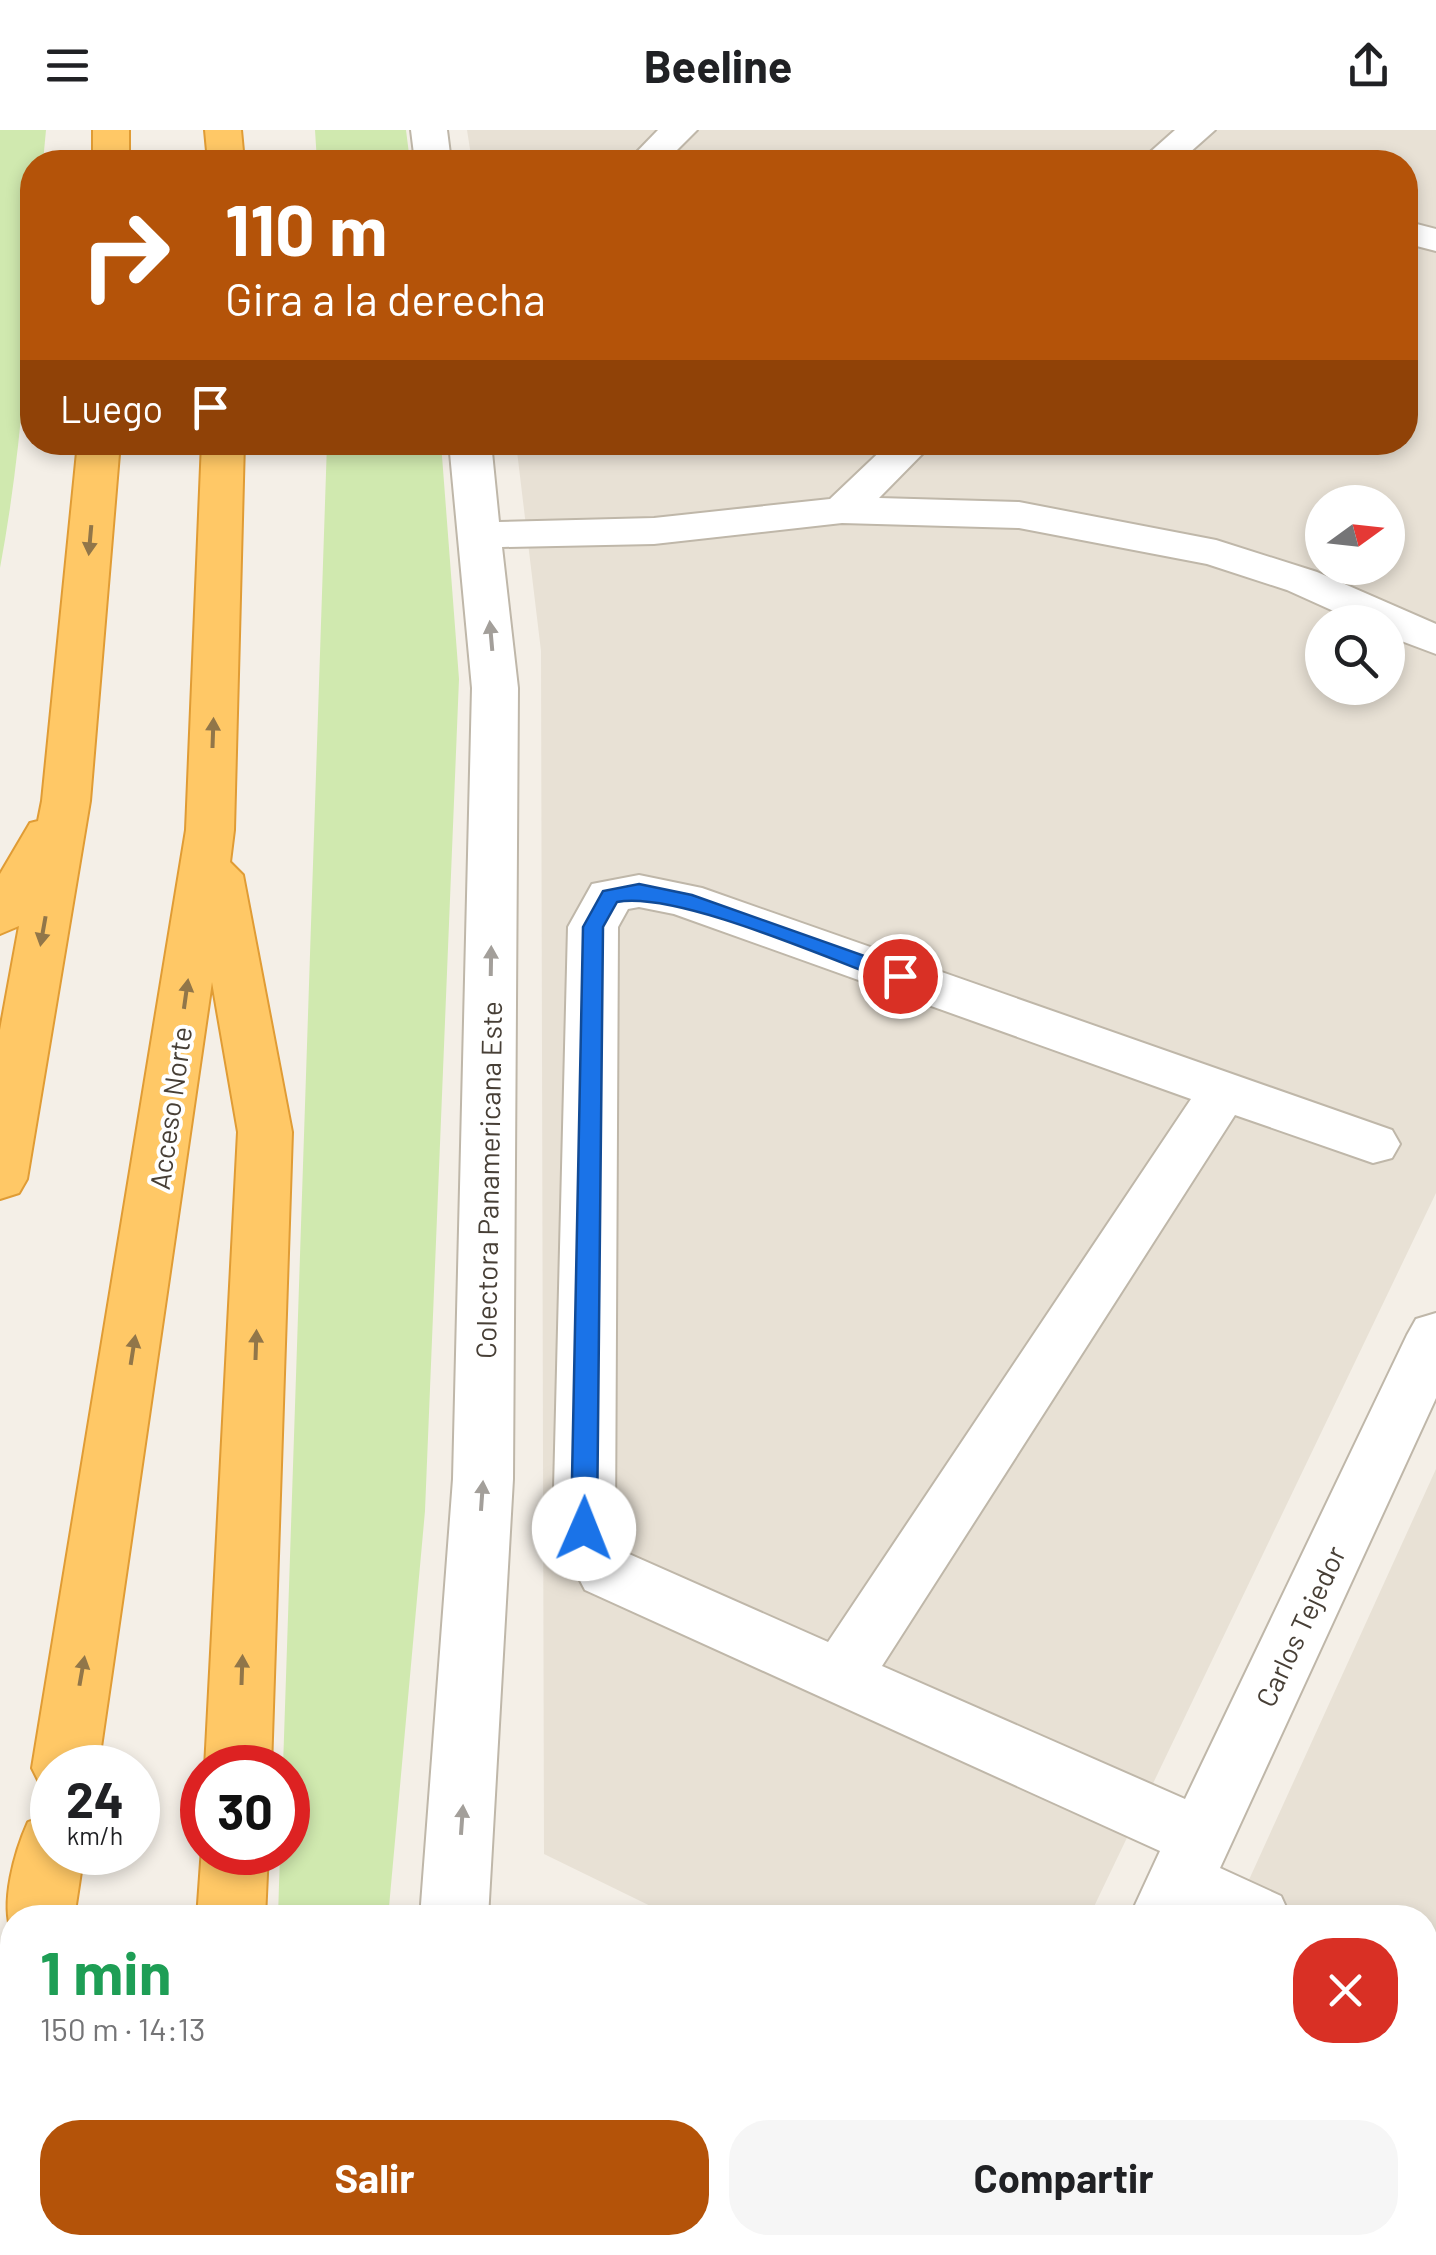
<!DOCTYPE html>
<html lang="es">
<head>
<meta charset="utf-8">
<style>
	:root { --surface:#fff; --page:#f6f6f6; --text:#202124; --muted:#757577; --accent:#b45309 }
	body { margin:0; font-family:Barlow,sans-serif; background:var(--page); color:var(--text); height:100vh; display:flex; flex-direction:column; font-size:38px; white-space:nowrap }
	* { box-sizing:border-box; margin:0 }
	p { font-size:32px; color:var(--muted) }
	.icon { flex:none; width:55px; height:55px; fill:none; stroke:currentColor; stroke-width:2; stroke-linecap:round; stroke-linejoin:round }
	.map { position:relative; flex:1; overflow:hidden }
	.panel { position:absolute; left:0px; top:1775px; width:1438px; height:350px; display:flex; flex-direction:column; background:var(--surface); border-radius:40px 40px 0 0; box-shadow:0 5px 15px #0003 }
	.panel>* { flex:none }
	.hud { position:absolute; left:20px; top:20px; width:1398px; height:305px; border-radius:40px; box-shadow:0 5px 15px #0003; background:#b45309; color:#fff; overflow:hidden }
	.needle { width:65px; rotate:75deg }
	.controls { position:absolute; left:1305px; top:355px; display:grid; gap:20px }
	.controls a { display:grid; place-items:center; width:100px; height:100px; border-radius:50%; background:var(--surface); box-shadow:0 5px 15px #0003; font-size:50px }
	.speed { position:absolute; left:30px; top:1615px; display:flex; gap:20px; font-size:50px; font-weight:700; text-align:center }
	.speed>* { display:grid; place-content:center; width:130px; height:130px; border-radius:50%; background:var(--surface); box-shadow:0 5px 15px #0003; line-height:1 }
	.speed small { font-size:25px; font-weight:400 }
	.speed .limit { border:15px solid #d22; background:#fff; color:#111 }
	.pin { position:absolute; display:grid; place-items:center; width:85px; height:85px; color:#fff; margin:-42px; border:5px solid #fff; border-radius:50%; box-shadow:0 2px 10px #0007 }
	.me { position:absolute; width:110px; margin:-55px; rotate:1deg; stroke-linejoin:round; filter:drop-shadow(0 0 8px #0008) }
	.turn { display:flex; align-items:center; gap:35px; height:210px; padding:0 40px; font-size:45px }
	.turn .icon { width:130px; height:130px; stroke-width:2.5 }
	.turn b { display:block; font-size:70px; line-height:85px }
	.then { display:flex; align-items:center; height:95px; padding:0 40px; background:#0003; gap:20px; font-size:38px }
	.round { display:grid; place-items:center; flex:none; width:105px; height:105px; border-radius:40px; background:var(--page) }
	.head { display:flex; align-items:center; justify-content:space-between; height:170px; padding:0 40px }
	h1 { font-size:60px; font-weight:700; line-height:75px; color:#1e9e55 }
	.primary-button { display:flex; gap:20px; margin-top:auto; padding:20px 40px }
	.primary-button a { flex:1; height:115px; border-radius:40px; background:var(--accent); color:#fff; font-size:40px; font-weight:700; line-height:115px; text-align:center }
	.primary-button a+a { background:var(--page); color:var(--text) }
	header { display:flex; justify-content:space-between; align-items:center; height:130px; padding:0 40px; background:var(--surface); font-size:45px; font-weight:700 }
	.map>svg:first-child { display:block }
	.residential { fill:#e8e1d5; fill-rule:evenodd }
	.green { fill:#d0e9af }
	.lines { fill:none; stroke-linecap:round; stroke-linejoin:round }
	.minor-casing { stroke:#bfb7a9; stroke-width:4 }
	.highway-casing { stroke:#e09c35; stroke-width:4 }
	.minor { fill:#fff; fill-rule:evenodd }
	.highway { fill:#ffc866; fill-rule:evenodd }
	.oneway { fill:#917649 }
	.oneway2 { fill:#a39f9a }
	.route { fill:#1a73e8; stroke:#114b97; stroke-width:2.5 }
	.labels { text-anchor:middle; dominant-baseline:central; stroke-width:8; stroke-linejoin:round; paint-order:stroke }
	.street-label { font-size:28px; fill:#473f36; stroke:#fff }
</style>
</head>
<body>
<header><svg class="icon" aria-label="menu" viewBox="0 0 24 24"><path d="M4 6h16M4 12h16M4 18h16"/></svg>Beeline<svg class="icon" aria-label="share" viewBox="0 0 24 24"><path d="M12 15V3M7 8l5-5 5 5M5 13v7h14v-7"/></svg></header>
<div class="map">
<svg width="1436" height="2125" viewBox="0 0 1436 2125">
	<rect width="100%" height="100%" fill="#f4efe7"/>
	<g class="residential">
		<path d="M467,0H1436V1063L1089,1787H673L544,1724L541,521L516,313L1405,312V32H472ZM1322,372H1388V438H1322ZM1322,492H1388V558H1322Z"/>
		<polygon points="1436,1339 1436,2125 1079,2125 1084,2112 1425,2112 1425,1788 1232,1787"/>
	</g>
	<g class="green">
		<path d="M0,0H46L43,32H32C32,170 25,303 0,438Z"/>
		<polygon points="315,0 406,0 410,32 317,32"/>
		<polygon points="327,313 441,313 459,549 425,1381 388,1788 278,1787 280,1723 288,1722 288,1638 283,1637"/>
		<polygon points="267,2113 267,2112 357,2113 356,2125 266,2125"/>
	</g>
	<g class="lines">
		<defs>
			<g id="minor">
				<polygon points="411,0 447,0 451,32 415,32"/>
				<polygon points="658,0 697,0 665,32 627,32"/>
				<polygon points="1175,0 1215,0 1179,32 1139,32"/>
				<polygon points="1405,91 1436,99 1436,121 1405,113"/>
				<polygon points="449,312 491,312 499,392 654,388 830,369 890,312 934,312 879,368 1019,372 1216,410 1317,442 1436,494 1436,524 1388,506 1388,492 1358,492 1287,460 1207,434 1019,398 842,393 654,414 502,417 518,558 513,1349 488,1788 420,1788 453,1349 472,558"/>
				<path d="M639,745L702,758L1392,1000L1400,1014L1392,1028L1373,1033L1235,985L882,1536L1185,1669L1407,1205L1416,1189L1436,1183V1268L1220,1738L1281,1766L1291,1788H1129L1160,1721L585,1460L553,1399L568,797L592,754ZM639,777L674,784L1191,969L828,1512L629,1424L615,1398L618,797L628,779Z"/>
				<polygon points="1425,1833 1436,1837 1436,1902 1425,1898"/>
				<polygon points="390,2112 464,2112 463,2125 389,2125"/>
				<polygon points="969,2112 1044,2112 1039,2125 964,2125"/>
			</g>
			<g id="highway">
				<rect x="93" y="0" width="36" height="32"/>
				<polygon points="205,0 241,0 244,32 208,32"/>
				<polygon points="78,312 120,312 90,671 27,1049 19,1063 0,1069 0,900 19,796 0,804 0,744 30,693 38,691 42,671"/>
				<polygon points="202,312 244,312 234,700 230,732 243,745 292,1002 271,1638 205,1638 238,1002 212,852 98,1638 52,1638 52,1662 42,1658 32,1638 186,700"/>
				<path d="M52,1683V1722H84L74,1788H12V1803C0,1773 15,1721 28,1692Z"/>
				<polygon points="202,1718 202,1722 268,1722 265,1788 197,1788"/>
				<polygon points="12,1899 12,2028 0,2033 0,1904"/>
				<rect x="180" y="2112" width="74" height="13"/>
			</g>
		</defs>
		<use href="#minor" class="minor-casing"/>
		<use href="#highway" class="highway-casing"/>
		<use href="#minor" class="minor"/>
		<use href="#highway" class="highway"/>
	</g>
	<defs><path id="oneway-solid" d="M-6-.8H1V-3.2L6.5 0L1 3.2V.8H-6Z" transform="scale(2.5)"/></defs>
	<g class="oneway">
		<use href="#oneway-solid" transform="translate(90 410) rotate(95)"/>
		<use href="#oneway-solid" transform="translate(213 603) rotate(-88)"/>
		<use href="#oneway-solid" transform="translate(43 801) rotate(100)"/>
		<use href="#oneway-solid" transform="translate(186 864) rotate(-82)"/>
		<use href="#oneway-solid" transform="translate(256 1215) rotate(-88)"/>
		<use href="#oneway-solid" transform="translate(133 1220) rotate(-81)"/>
		<use href="#oneway-solid" transform="translate(242 1540) rotate(-88)"/>
		<use href="#oneway-solid" transform="translate(82 1541) rotate(-80)"/>
	</g>
	<g class="oneway2">
		<use href="#oneway-solid" transform="translate(491 506) rotate(-95)"/>
		<use href="#oneway-solid" transform="translate(491 831) rotate(-89)"/>
		<use href="#oneway-solid" transform="translate(482 1366) rotate(-86)"/>
		<use href="#oneway-solid" transform="translate(462 1690) rotate(-86)"/>
	</g>
	<path class="route" d="M639,754L692,765L907,841L910,846L907,852H892C829,829 677,761 617,772L603,797L597,1399L584,1409L571,1399L583,797L603,761Z"/>
	<g class="labels">
		<g class="street-label">
			<text transform="translate(170 978) rotate(-82)">Acceso Norte</text>
			<text transform="translate(488 1050) rotate(-89)">Colectora Panamericana Este</text>
			<text transform="translate(1300 1496) rotate(-65)">Carlos Tejedor</text>
		</g>
	</g>
</svg>
<div class="controls">
<a><svg class="needle" viewBox="-14 -14 28 28"><path d="M0-13l5 13h-10z" fill="#e53935"/><path d="M0 13l5-13h-10z" fill="#757577"/></svg></a>
<a><svg class="icon" aria-label="search" viewBox="0 0 24 24"><circle cx="10" cy="10" r="6"/><path d="M15 15l6 6"/></svg></a>
</div>
<div class="speed"><div>24<small>km/h</small></div><div class="limit">30</div></div>
<div class="pin" style="left:900px;top:846px;background:#d93025"><svg class="icon" aria-label="arrive" viewBox="0 0 24 24"><path d="M6 21V4h12l-3 4 3 4H6"/></svg></div>
<svg class="me" style="left:584px;top:1399px" viewBox="-20 -20 40 40"><circle r="19" fill="#fff"/><path d="M0-13L10 11 0 6-10 11z" fill="#1a73e8"/></svg>
<div class="hud">
<div class="turn"><svg class="icon" aria-label="right" viewBox="0 0 24 24"><path d="M7 20v-9h11M14 6l5 5-5 5"/></svg><div><b>110 m</b>Gira a la derecha</div></div>
<div class="then">Luego<svg class="icon" aria-label="arrive" viewBox="0 0 24 24"><path d="M6 21V4h12l-3 4 3 4H6"/></svg></div>
</div>
<section class="panel">
<div class="head"><div><h1>1 min</h1><p>150 m · 14:13</p></div><a class="round" style="background:#d93025;color:#fff"><svg class="icon" aria-label="close" viewBox="0 0 24 24"><path d="M6 6l12 12M18 6L6 18"/></svg></a></div>
<div class="primary-button"><a>Salir</a><a>Compartir</a></div>
</section>
</div>
</body>
</html>
